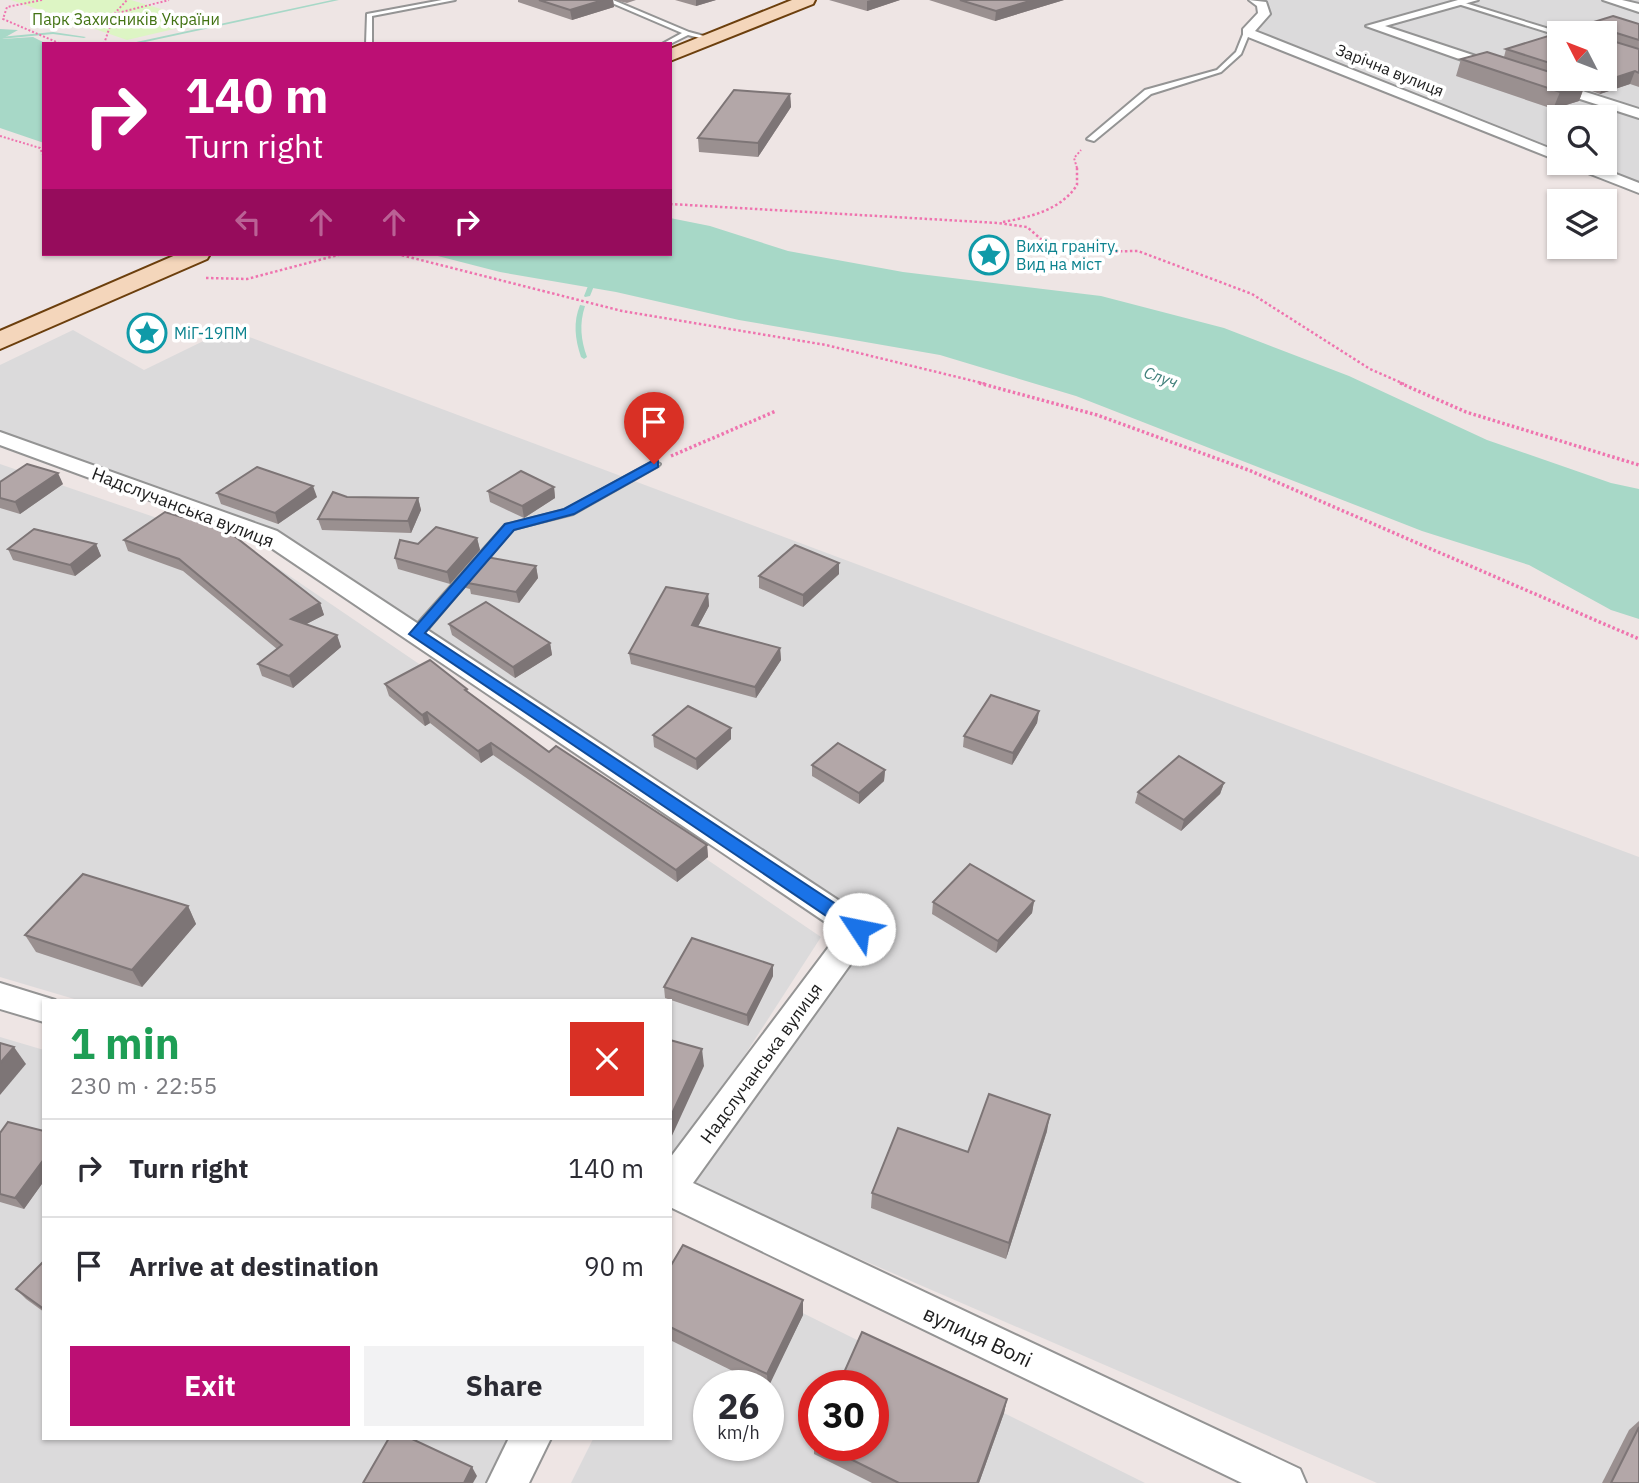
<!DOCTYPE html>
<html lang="en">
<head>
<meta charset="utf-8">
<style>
	:root { --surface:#fff; --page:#f2f2f3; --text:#2b2b33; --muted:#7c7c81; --line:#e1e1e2; --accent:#bc0f74 }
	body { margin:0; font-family:"IBM Plex Sans",sans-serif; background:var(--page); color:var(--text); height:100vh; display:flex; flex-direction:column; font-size:26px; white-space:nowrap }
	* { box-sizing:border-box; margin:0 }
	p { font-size:23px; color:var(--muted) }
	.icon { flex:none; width:38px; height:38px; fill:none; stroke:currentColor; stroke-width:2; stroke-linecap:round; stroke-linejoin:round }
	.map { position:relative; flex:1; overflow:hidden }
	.sheet { position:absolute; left:42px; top:999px; width:630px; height:441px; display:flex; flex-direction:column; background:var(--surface); border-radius:0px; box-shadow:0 2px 5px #0004 }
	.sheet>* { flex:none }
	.guide { position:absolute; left:42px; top:42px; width:630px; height:214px; border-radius:0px; box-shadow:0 2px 5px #0004; background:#bc0f74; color:#fff; overflow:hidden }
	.needle { width:46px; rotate:312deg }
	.buttons { position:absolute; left:1547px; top:21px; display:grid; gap:14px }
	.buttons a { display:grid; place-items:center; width:70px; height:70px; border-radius:0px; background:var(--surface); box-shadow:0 2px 5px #0004; font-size:35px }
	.speed { position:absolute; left:693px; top:1370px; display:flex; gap:14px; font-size:35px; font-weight:700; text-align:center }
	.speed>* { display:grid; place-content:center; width:91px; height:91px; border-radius:50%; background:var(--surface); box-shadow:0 2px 5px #0004; line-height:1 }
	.speed small { font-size:18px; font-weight:400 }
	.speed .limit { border:10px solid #d22; background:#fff; color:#111 }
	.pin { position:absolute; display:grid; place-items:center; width:60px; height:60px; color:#fff; margin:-72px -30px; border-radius:50% 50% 50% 0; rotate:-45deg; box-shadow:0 0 7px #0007 }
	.pin .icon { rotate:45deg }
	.me { position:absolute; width:77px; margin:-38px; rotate:304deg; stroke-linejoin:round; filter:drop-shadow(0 0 5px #0008) }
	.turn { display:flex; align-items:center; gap:24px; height:147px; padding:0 28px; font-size:32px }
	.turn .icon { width:91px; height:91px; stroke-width:2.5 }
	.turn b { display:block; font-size:49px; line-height:60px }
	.lanes { display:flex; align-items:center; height:66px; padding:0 28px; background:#0003; justify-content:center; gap:35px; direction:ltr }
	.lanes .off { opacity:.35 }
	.round { display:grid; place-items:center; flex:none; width:74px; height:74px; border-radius:0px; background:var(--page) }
	.headline { display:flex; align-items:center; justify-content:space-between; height:119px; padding:0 28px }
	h1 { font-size:42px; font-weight:700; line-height:52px; color:#1e9e55 }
	.primary-button { display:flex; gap:14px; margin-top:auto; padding:14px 28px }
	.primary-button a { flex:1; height:80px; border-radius:0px; background:var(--accent); color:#fff; font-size:28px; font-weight:700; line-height:80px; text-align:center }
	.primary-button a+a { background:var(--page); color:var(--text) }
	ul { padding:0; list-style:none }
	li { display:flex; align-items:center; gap:21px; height:98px; padding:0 28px; border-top:2px solid var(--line) }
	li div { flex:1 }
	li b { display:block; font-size:26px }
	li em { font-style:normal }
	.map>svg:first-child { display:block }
	.residential { fill:#dbdadb; fill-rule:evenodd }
	.park { fill:#ddf5c4 }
	.water { fill:#a7d8c7 }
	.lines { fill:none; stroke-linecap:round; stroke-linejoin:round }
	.stream { fill:#a7d8c7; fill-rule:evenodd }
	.lane-casing { stroke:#949494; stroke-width:4 }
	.street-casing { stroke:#949494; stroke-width:4 }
	.secondary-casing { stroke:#6c3f0d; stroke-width:4 }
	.path-far2 { stroke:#ef74af; stroke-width:2; stroke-dasharray:2 2; stroke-linecap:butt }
	.path-far1 { stroke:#ef74af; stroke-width:2.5; stroke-dasharray:2.5 2.5; stroke-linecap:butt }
	.path { stroke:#ef74af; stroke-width:3.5; stroke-dasharray:2.5 2.5; stroke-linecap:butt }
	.lane { fill:#fff; fill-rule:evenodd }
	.street { fill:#fff; fill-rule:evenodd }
	.secondary { fill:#f4d6bb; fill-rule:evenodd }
	.wall { fill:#9a9090; fill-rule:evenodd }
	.shaded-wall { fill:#7d7576 }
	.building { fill:#b3a7a8; stroke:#7d7576; stroke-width:2 }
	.route { fill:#1a73e8; stroke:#114b97; stroke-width:2 }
	.labels { text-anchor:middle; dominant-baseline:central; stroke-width:7; stroke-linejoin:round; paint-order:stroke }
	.far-park-label { font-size:16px; fill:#437314; stroke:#fff }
	.far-street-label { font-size:16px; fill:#1d1d1d; stroke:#fff }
	.far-culture-label { font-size:16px; fill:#0d838f; stroke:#fff; text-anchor:start }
	.far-water-label { font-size:16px; font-style:italic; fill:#41807b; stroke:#fff }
	.street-label { font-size:18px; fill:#1d1d1d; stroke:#fff }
	.near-street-label { font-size:21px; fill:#1d1d1d; stroke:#fff }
</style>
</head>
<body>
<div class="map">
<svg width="1639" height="1483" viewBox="0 0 1639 1483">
	<rect width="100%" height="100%" fill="#eee5e4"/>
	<g class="residential">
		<path d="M1255,0H1639V188L1575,163H1605V117H1559V157L1247,32L1259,20L1262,4ZM1559,33H1605V79H1559Z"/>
		<polygon points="228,329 1639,857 1639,1483 1377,1483 687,1184 874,932 274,533 0,433 0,365 73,330 144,370"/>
		<polygon points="0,464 253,551 821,937 670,1171 670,1001 81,1001 0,977"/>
		<polygon points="0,1037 44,1050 44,1438 526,1439 504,1483 0,1483"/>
		<path d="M682,1253L1145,1483H571L593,1439L670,1438V1279ZM709,1386H768V1446H709ZM814,1386H873V1446H814Z"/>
	</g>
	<polygon class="park" points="11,0 131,0 204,22 127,40"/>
	<g class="water">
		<polygon points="0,29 18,30 2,39 33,37 47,44 44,44 44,143 0,128"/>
		<polygon points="670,218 710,226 788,251 903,272 1101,296 1224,328 1349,376 1487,440 1611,483 1639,489 1639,619 1611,610 1529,565 1422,531 1076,396 940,355 739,320 616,292 500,272 430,254 670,254"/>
	</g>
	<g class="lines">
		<g class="stream">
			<polygon points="332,0 339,0 136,44 127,44"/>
			<polygon points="53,32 86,37 84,38 53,34 0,39 0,37"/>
			<polygon points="593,279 596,281 590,296 585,297 584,296 590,281"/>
			<path d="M580,305L585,306C579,324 581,340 587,357L584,359L581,357C575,339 573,322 580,305Z"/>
		</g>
		<defs>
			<g id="lane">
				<polygon points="442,0 455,0 372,16 372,44 366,44 367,14"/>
				<polygon points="605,0 613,0 689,32 715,39 712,41 688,35 670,44 662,44 682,33"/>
				<polygon points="1458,2 1462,2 1562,33 1557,35 1458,4"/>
				<polygon points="1247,30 1250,32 1241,54 1221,72 1151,94 1094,141 1087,139 1145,90 1217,70 1236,52 1244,32"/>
				<polygon points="654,461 660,464 658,466 573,514 513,529 421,637 411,637 410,634 411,631 505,525 565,510"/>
			</g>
			<g id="street">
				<polygon points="1249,0 1266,2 1270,14 1255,31 1559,152 1559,161 1243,35 1243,29 1258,13 1257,6"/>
				<polygon points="1458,0 1478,0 1385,26 1506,66 1506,72 1496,72 1366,26"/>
				<polygon points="1603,0 1622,0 1639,4 1639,12"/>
				<polygon points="1548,80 1639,109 1639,118 1543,87 1543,81"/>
				<polygon points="1568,163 1588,163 1639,183 1639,193 1570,166"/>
				<polygon points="0,432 277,531 870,921 874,929 870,937 693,1183 1300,1469 1306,1483 1242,1483 670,1207 670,1158 840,932 261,541 0,445"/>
				<polygon points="0,983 55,1000 44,1001 44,1022 0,1009"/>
				<polygon points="509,1438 551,1438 529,1483 487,1483"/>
			</g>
			<g id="secondary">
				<polygon points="792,0 815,0 813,4 670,61 670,49"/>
				<polygon points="178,254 210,254 207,259 0,349 0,331"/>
			</g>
		</defs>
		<use href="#lane" class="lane-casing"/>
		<use href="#street" class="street-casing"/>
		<use href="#secondary" class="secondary-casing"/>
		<g class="path-far2">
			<polyline points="42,0 7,7 3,19 61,44"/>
			<polyline points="114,14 169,0"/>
			<polyline points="104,44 114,14 127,0"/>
			<polyline points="0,136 40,148 44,157"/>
			<polyline points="1077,168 1074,158 1081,150"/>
		</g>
		<g class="path-far1">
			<polyline points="670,204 998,223 1027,227 1056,252 1138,251 1252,294 1370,369 1404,384"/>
			<path d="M1003,222C1030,217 1061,210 1077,185V167"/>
			<polyline points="397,254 622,311 826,345 986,384"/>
			<polyline points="206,278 247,279 342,254"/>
		</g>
		<g class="path">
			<polyline points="979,383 1097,415 1251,471 1639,639"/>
			<polyline points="1400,383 1466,412 1639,465"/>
			<polyline points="671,456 776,411"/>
		</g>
		<use href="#lane" class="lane"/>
		<use href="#street" class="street"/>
		<use href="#secondary" class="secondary"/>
	</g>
	<g class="wall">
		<polygon points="518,0 613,0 614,7 572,20 518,2"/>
		<polygon points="615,0 636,0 627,3"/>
		<polygon points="675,0 716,0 696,6"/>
		<polygon points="829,0 900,0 867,11"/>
		<polygon points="929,0 1064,0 995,21"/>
		<path d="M1613,16L1639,24V87L1630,84L1600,94L1584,88L1579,101L1553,109L1456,76L1461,59L1487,52L1504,57L1506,49ZM1559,33H1605V79H1559Z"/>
		<polygon points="790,94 791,107 758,157 699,152 698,138"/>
		<polygon points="0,482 63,484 20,514 0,508"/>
		<polygon points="554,487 555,498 524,518 490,502 488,491"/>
		<polygon points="217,493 317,497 278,524 221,504"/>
		<polygon points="347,497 418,498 421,510 411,533 322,530 318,519"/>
		<polygon points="477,538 480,550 450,584 398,569 395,558 418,544"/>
		<polygon points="124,540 320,603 324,615 306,624 337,635 341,647 293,688 262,676 258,664 277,649 183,571 128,551"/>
		<polygon points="96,544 101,556 75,576 13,560 8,549"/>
		<polygon points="839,563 839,574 803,607 759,588 759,576"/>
		<polygon points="536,566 538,578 519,603 471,594 470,589 466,588 463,577"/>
		<polygon points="708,594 709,606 698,626 780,648 781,660 756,698 631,664 629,653"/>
		<polygon points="449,624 550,643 552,655 515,678 452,635"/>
		<polygon points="385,684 467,689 468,692 549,752 707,845 708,857 677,882 493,755 481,763 430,723 425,726 389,696"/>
		<polygon points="1039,711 1037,723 1012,765 963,747 964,736"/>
		<polygon points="653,735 731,739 697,770 654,747"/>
		<polygon points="812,765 885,770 884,781 859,804 812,776"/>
		<polygon points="1224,783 1220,794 1181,831 1135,803 1138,792"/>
		<polygon points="1034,901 1032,913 996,953 932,914 933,902"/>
		<polygon points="188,906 196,924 142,987 36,952 25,935"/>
		<polygon points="773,976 748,1026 665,998 664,987"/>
		<polygon points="44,1131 44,1181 24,1209 0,1202 0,1133"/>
		<polygon points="1047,1131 1006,1259 871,1208 872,1193 968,1152"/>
		<polygon points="44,1261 44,1312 26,1299 16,1289"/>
		<polygon points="670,1267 803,1300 803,1315 768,1386 763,1386 670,1340"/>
		<polygon points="1007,1399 1004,1413 979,1483 872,1483 814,1454 814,1440 814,1446 873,1446"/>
		<polygon points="1639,1421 1639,1483 1602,1483 1629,1430"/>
	</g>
	<g class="shaded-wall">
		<polygon points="603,0 613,0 614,7 572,20 570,10"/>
		<polygon points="696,0 716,0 696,6"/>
		<polygon points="871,0 900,0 867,11 867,1"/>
		<polygon points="1033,0 1064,0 995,21 996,11"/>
		<polygon points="1635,71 1630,84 1600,94 1605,81"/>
		<polygon points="1585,84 1579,101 1553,109 1560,92"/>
		<polygon points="790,94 791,107 758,157 758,143"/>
		<polygon points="58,473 63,484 20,514 15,502"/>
		<polygon points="313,486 317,497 278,524 275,513"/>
		<polygon points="554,487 555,498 524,518 522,506"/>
		<polygon points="418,498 421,510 411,533 408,521"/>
		<polygon points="477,538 480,550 450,584 447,572"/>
		<polygon points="96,544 101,556 75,576 70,565"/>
		<polygon points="839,563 839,574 803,607 803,595"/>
		<polygon points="536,566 538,578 519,603 516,592"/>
		<polygon points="708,594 709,606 693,636 692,625"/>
		<polygon points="320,603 324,615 295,630 291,619"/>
		<polygon points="337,635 341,647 293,688 289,676"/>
		<polygon points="550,643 552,655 515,678 513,667"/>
		<polygon points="780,648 781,660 756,698 755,687"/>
		<polygon points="1039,711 1037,723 1012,765 1013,753"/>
		<polygon points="427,712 430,723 425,726 422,715"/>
		<polygon points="731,728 731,739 697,770 696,759"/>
		<polygon points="491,743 493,755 481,763 478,751"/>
		<polygon points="885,770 884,781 859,804 859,793"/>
		<polygon points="1224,783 1220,794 1181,831 1184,820"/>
		<polygon points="707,845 708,857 677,882 676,870"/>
		<polygon points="1034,901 1032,913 996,953 998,941"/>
		<polygon points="188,906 196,924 142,987 132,970"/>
		<polygon points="773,965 773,976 748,1026 747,1015"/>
		<polygon points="14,1047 26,1064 0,1095 0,1063"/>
		<polygon points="702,1049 704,1066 670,1140 670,1118"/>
		<polygon points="1050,1115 1047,1131 1006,1259 1009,1243"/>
		<polygon points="44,1159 44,1181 24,1209 15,1198"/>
		<polygon points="803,1300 803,1315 768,1388 767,1374"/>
		<polygon points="1007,1399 1004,1413 979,1483 977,1483"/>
		<polygon points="472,1467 477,1476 473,1483 464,1483"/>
	</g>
	<g class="building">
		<polygon points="539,0 603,0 570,10"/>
		<polygon points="960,0 1033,0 996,11"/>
		<polygon points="1613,16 1639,24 1639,40 1610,31 1607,34 1609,40 1639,49 1639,73 1635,71 1605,81 1599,79 1605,79 1605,33 1559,33 1559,66 1506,49"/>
		<polygon points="1487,52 1559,75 1559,79 1570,79 1585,84 1560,92 1461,59"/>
		<polygon points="734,90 790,94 758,143 698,138"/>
		<polygon points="27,464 58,473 15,502 0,498 0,482"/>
		<polygon points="257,467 313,486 275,513 217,493"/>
		<polygon points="521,471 554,487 522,506 488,491"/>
		<polygon points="333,492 347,497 418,498 408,521 318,519"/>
		<polygon points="193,509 206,514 320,603 291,619 337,635 289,676 258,664 282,645 179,559 124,540 165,512 181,517"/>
		<polygon points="436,527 477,538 447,572 395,558 400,540 418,544"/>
		<polygon points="34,529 96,544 70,565 8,549"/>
		<polygon points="795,545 839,563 803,595 759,576"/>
		<polygon points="481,556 536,566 516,592 468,583 471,579 463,577"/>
		<polygon points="666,587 708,594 692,625 780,648 755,687 629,653"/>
		<polygon points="486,602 550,643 513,667 449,624"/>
		<polygon points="430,660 467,689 465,690 549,752 556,746 707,845 676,870 491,743 478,751 427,712 422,715 385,684"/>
		<polygon points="991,695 1039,711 1013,753 964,736"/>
		<polygon points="688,706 731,728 696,759 653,735"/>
		<polygon points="838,743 885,770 859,793 812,765"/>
		<polygon points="1179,756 1224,783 1184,820 1138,792"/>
		<polygon points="970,864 1034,901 998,941 933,902"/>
		<polygon points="83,874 188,906 132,970 25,935"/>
		<polygon points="692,938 773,965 747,1015 664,987"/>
		<polygon points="670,1040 702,1049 670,1118"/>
		<polygon points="0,1043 14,1047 0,1063"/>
		<polygon points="989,1094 1050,1115 1009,1243 872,1193 898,1128 968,1152"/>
		<polygon points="8,1122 44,1131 44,1159 15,1198 0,1194 0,1133"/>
		<polygon points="683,1245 803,1300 767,1374 670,1327 670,1267"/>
		<polygon points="44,1261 44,1309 16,1289"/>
		<polygon points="862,1332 1007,1399 977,1483 899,1483 824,1446 873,1446 873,1386 838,1386"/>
		<polygon points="1639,1427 1639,1483 1611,1483"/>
		<polygon points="389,1438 410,1438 472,1467 464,1483 363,1483"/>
	</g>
	<polygon class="route" points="654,460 658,461 658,467 574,514 514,530 425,633 866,924 868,929 866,934 859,936 853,934 409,634 505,524 564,509"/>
	<defs>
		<symbol id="sight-ring" viewBox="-11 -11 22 22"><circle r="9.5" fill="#fff" stroke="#0f9aa8" stroke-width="1.5"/><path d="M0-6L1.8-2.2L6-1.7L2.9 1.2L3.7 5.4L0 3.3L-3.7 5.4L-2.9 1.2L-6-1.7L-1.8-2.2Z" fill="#0f9aa8"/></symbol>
	</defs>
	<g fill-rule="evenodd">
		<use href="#sight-ring" x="967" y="233" width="44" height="44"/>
		<use href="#sight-ring" x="125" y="311" width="44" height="44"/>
	</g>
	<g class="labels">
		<g class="far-park-label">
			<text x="126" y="19">Парк Захисників України</text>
		</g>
		<g class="far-street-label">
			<text transform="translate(1390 70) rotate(22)">Зарічна вулиця</text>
		</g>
		<g class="far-culture-label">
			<text x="1016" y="246">Вихід граніту.<tspan x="1016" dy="18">Вид на міст</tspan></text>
			<text x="174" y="333">МіГ-19ПМ</text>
		</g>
		<g class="far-water-label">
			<text transform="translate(1161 377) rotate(19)">Случ</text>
		</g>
		<g class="street-label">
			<text transform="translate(183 507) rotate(21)">Надслучанська вулиця</text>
			<text transform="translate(761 1063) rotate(-54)">Надслучанська вулиця</text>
		</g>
		<g class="near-street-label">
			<text transform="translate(978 1336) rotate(25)">вулиця Волі</text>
		</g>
	</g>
</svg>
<div class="buttons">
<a><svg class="needle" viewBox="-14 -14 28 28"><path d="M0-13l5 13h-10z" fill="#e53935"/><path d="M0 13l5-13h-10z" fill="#7c7c81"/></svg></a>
<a><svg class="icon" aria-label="search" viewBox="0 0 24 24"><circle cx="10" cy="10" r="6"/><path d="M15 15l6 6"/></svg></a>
<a><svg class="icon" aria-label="layers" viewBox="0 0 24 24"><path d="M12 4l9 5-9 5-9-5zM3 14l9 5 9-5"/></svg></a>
</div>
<div class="speed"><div>26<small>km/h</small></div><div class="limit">30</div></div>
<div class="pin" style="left:654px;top:464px;background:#d93025"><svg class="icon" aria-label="arrive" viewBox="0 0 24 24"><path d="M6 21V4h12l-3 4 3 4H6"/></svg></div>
<svg class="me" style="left:859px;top:929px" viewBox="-20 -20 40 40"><circle r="19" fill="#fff"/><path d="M0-13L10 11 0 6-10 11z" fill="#1a73e8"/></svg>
<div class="guide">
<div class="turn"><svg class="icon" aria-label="right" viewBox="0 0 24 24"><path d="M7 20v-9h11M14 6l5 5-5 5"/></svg><div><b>140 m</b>Turn right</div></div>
<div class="lanes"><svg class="icon off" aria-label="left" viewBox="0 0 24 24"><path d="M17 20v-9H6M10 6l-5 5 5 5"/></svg><svg class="icon off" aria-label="ahead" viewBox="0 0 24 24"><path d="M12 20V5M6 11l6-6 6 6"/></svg><svg class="icon off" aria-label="ahead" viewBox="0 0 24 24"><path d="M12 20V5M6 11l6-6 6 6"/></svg><svg class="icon" aria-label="right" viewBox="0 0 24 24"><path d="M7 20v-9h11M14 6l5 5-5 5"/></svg></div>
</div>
<section class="sheet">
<div class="headline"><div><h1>1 min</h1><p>230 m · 22:55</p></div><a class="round" style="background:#d93025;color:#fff"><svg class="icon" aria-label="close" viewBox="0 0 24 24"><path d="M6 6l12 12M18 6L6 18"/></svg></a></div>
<ul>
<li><svg class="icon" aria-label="right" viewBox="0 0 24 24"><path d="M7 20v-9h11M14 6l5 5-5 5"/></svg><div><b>Turn right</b></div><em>140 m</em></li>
<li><svg class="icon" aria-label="arrive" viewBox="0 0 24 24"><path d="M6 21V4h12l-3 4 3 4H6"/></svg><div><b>Arrive at destination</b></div><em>90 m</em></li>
</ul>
<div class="primary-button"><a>Exit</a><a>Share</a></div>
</section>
</div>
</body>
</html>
